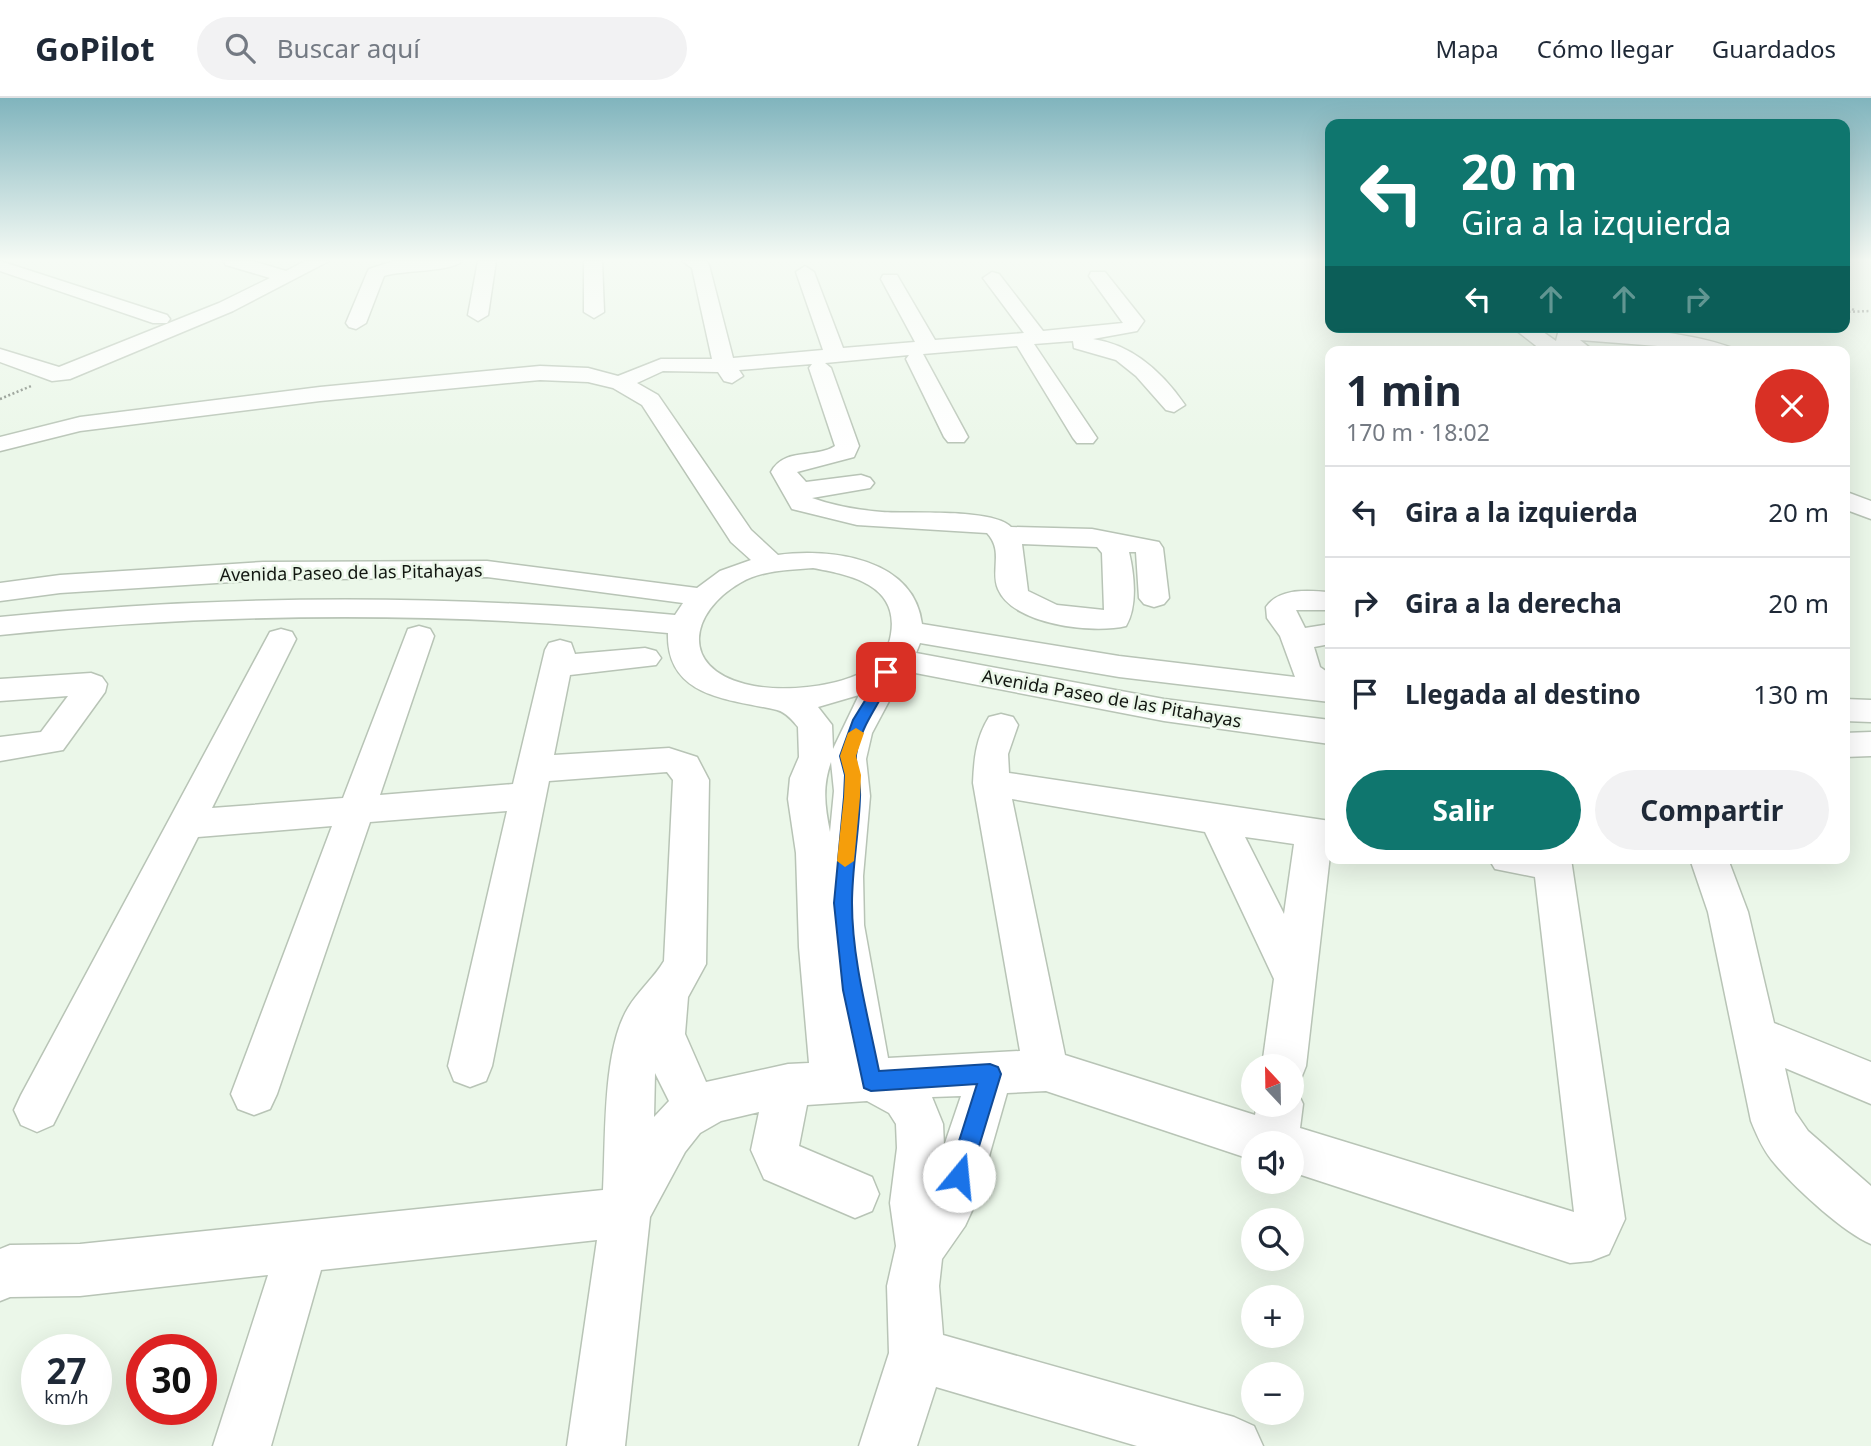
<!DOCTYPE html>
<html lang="es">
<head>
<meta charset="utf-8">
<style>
	:root { --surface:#fff; --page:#f2f2f3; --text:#1f2937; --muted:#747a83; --line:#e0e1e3; --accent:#0f766e }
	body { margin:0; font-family:"Noto Sans",sans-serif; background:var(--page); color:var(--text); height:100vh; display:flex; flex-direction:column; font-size:26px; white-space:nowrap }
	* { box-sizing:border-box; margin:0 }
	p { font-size:23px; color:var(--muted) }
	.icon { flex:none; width:38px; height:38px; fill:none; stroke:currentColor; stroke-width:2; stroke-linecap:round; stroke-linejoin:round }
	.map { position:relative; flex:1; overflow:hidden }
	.panel { position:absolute; left:1325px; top:248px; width:525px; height:518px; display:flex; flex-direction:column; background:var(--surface); border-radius:14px; box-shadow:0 7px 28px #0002 }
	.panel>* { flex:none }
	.top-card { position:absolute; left:1325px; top:21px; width:525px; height:214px; border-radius:14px; box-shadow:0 7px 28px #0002; background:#0f766e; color:#fff; overflow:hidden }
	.needle { width:46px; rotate:338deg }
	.tools { position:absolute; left:1241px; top:956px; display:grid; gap:14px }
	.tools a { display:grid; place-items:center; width:63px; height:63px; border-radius:50%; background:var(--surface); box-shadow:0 7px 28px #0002; font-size:35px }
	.speed { position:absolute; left:21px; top:1236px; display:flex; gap:14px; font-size:35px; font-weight:700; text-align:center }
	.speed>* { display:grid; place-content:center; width:91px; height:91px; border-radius:50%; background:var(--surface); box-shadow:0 7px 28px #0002; line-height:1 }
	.speed small { font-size:18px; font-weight:400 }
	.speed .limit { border:10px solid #d22; background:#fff; color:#111 }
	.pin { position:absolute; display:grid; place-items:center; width:60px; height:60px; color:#fff; margin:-30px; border-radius:14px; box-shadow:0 4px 10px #0006 }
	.me { position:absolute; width:77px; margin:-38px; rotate:17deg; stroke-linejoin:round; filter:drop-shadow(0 0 5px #0008) }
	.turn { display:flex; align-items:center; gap:24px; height:147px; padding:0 21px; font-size:32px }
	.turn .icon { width:91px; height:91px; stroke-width:2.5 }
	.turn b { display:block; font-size:49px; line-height:60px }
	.lanes { display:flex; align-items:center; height:66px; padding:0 21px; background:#0003; justify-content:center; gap:35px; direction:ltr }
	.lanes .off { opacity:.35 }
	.round { display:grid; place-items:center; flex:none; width:74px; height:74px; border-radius:37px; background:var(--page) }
	.head { display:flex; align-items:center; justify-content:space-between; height:119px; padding:0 21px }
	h1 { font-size:42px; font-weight:700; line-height:52px }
	.button { display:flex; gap:14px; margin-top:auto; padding:14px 21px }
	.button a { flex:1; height:80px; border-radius:42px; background:var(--accent); color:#fff; font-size:28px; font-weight:700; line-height:80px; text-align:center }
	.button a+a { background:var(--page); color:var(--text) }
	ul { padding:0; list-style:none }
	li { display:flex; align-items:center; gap:21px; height:91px; padding:0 21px; border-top:2px solid var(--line) }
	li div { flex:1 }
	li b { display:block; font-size:26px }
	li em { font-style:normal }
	header { display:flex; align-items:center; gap:42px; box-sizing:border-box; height:98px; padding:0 35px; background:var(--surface); border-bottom:2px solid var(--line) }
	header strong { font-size:33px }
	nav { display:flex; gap:38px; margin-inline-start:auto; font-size:24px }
	.search { width:490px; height:63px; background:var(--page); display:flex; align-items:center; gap:18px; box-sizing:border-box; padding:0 24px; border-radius:38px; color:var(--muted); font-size:26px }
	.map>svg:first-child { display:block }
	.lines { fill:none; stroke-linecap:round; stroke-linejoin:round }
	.minor-casing { stroke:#b8c4b6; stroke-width:3 }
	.path { stroke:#7b837a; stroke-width:2.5; stroke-dasharray:2 2.5; stroke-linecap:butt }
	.minor { fill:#fff; fill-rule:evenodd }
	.route { fill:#1a73e8; stroke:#114b97; stroke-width:2 }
	.slow { fill:#f59e0b }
	.labels { text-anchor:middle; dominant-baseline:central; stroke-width:5; stroke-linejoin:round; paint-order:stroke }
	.street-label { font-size:18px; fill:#131712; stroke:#ebf7e9 }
</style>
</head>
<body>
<header>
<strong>GoPilot</strong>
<div class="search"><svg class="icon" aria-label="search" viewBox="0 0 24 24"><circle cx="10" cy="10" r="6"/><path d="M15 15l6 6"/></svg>Buscar aquí</div>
<nav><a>Mapa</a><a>Cómo llegar</a><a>Guardados</a></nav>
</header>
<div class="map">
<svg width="1871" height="1348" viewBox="0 0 1871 1348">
	<rect width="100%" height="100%" fill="#ebf7e9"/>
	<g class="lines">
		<defs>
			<g id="minor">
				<polygon points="0,163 167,217 170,221 167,225 153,225 0,173"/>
				<polygon points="223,163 252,163 286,173 305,163 329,163 233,213 70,281 52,283 0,264 0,251 59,269 219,205 270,180 226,167"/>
				<path d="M394,163H462C452,174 402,172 384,178L366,225L356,231L349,229L346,225L367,175L369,171Z"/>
				<polygon points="478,163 496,163 488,217 478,223 468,217"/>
				<polygon points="584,163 602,163 604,214 594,220 584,214"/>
				<path d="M682,163H706L709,167L733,260L823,252L796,174L805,168L814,174L843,250L915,244L881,181L883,177H897L935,242L1024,235L983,180L992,174L999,176L1043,233L1123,225L1089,178L1091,174H1105L1144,223L1137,233L1093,241C1133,247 1163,275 1185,307L1174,314L1166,312L1136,278L1116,262L1074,250L1073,243L1034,246L1097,340L1093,345H1077L1073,340L1017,248L923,256L968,339L964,344H948L944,339L906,261L909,257L825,265L831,270L859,348L854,359L797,374L806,384L861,377L870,380L874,385L870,390L812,400C834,408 858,412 882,414C910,416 993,410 1011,429L1092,431L1159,444L1163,450L1169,500L1164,506L1154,509L1144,506L1139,500L1136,454H1129C1134,475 1138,508 1126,528C1093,536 1013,527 998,491C990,472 1004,453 987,435L857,427L792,411L771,374C784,349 815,361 835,348L809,270L812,266L739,272L743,278L732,285L724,283L718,274L663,273L637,285L658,297L751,432L778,457C831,450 914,460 922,526L1119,558L1295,579L1280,538L1267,520L1266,509C1280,489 1308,493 1330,494V512H1296L1305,530L1330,526V546L1314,549L1320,569L1330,576V604L1119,579L920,545L916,555L1164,601L1330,622V646L1164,623L905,573L872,635L866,661L870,698L863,778L864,827L888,960L1020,953L973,685C974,661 976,640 989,619L1001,616L1013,619L1018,627L1008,656L1009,675L1330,723V757L1306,968L1300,983L1292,986V968H1262L1274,881L1205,734L1012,701L1065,957L1255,1017L1257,1006H1292V989L1296,991L1303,1006L1300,1030L1574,1114L1535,779L1495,771L1489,761H1571L1625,1121L1609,1156L1591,1163L1570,1165L1292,1074V1045H1253V1062L1046,993L1007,995L976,1104L965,1128L942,1161L939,1188L943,1237L1234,1319L1254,1328L1263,1348H1137L936,1289L917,1348H859L889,1255L887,1188L896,1148L890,1105L897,1050L896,1026L889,1015L867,1003L807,1007L799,1048L872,1079L879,1096L872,1113L855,1120L764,1081L751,1052L759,1014L721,1023L700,1035L685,1054L650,1119L625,1348H567L597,1142L321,1172L271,1348H213L268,1177L80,1198L10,1199L0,1203V1151L10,1147L80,1146L603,1092C606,1041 602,953 628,910C638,893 654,880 664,863L673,682L667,674L549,683L492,968L486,983L470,989L454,983L448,968L507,713L370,724L277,996L270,1011L254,1017L238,1011L231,996L332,728L198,739L53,1027L37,1034L21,1027L14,1012L21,997L270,534L281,531L292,534L296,541L212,710L343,700L408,531L419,528L430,531L434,538L380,697L513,686L545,552L549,545L560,542L571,545L575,556L645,550L656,553L661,560L656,567L570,577L554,657L669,650L697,659L709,682L706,866L688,899L685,936L706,984L788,966L809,965L799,849L796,755L788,701L790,680L799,659L798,629C793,623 786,614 777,612C730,601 666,600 668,535C444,513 223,514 0,537V519C226,496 449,496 675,517L683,505L487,479L263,482L60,495L0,503V485L60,477L263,464L487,463L697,490L720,473L751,462L731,444L642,307L613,290L588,284L540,282L320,303L80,333L0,353V339L80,319L320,289L540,268L588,270L618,278L661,261H712L692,170ZM1022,446L1097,449L1102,455L1104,512L1057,507L1028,493ZM813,470C851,477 899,487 891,536C889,550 881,563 870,570C839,590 780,595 745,586C679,569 690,514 740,485C762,472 788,472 813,470ZM859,597L833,651L832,627L818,609ZM831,664L834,693L830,734C825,709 822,689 831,664ZM1245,739L1294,746L1284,816ZM655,975L669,1003L654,1019ZM961,998L944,1048L943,1026L932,999Z"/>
				<path d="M1512,229H1536L1556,243L1558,235C1602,224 1690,234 1732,250L1735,254L1580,242L1595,254H1544Z"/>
				<polygon points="1844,393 1871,403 1871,421 1844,411"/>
				<polygon points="91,575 102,579 107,586 105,594 63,652 0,663 0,639 41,634 68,598 0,603 0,581"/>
				<polygon points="1844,601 1871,602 1871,624 1844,623"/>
				<polygon points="1871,634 1871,658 1844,659 1844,635"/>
				<path d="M1690,761H1728L1748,814L1774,925L1871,964V1006L1785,970L1795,1014L1808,1033L1871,1088V1146C1843,1134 1795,1090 1775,1066C1764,1054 1757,1038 1751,1023L1708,814Z"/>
			</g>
		</defs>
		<use href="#minor" class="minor-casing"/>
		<g class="path">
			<polyline points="1844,207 1856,213"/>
			<polyline points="1844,214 1871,213"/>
			<polyline points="0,301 31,288"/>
		</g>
		<use href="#minor" class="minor"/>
	</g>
	<linearGradient id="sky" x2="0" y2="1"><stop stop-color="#80b4bd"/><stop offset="0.46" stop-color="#f6fbf5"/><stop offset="1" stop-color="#f6fbf5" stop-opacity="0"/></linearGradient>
	<rect width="1871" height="352" fill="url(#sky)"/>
	<path class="route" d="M886,569L893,574C884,602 860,626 856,657C855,667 861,685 860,699C859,734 852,770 852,805C852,861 868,918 879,973L990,966L998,969L1001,976L970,1078L967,1086L959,1089L951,1086L948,1078L977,986L871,993L864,990L843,892L834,805L844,699L845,677L840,658L853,622L874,588L878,574Z"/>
	<polygon class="slow" points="856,630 864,635 856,658 861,677 860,699 854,763 845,769 837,763 844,699 845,677 840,658 848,635"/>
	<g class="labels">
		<g class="street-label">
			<text transform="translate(351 474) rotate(-1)">Avenida Paseo de las Pitahayas</text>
			<text transform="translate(1112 600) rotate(10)">Avenida Paseo de las Pitahayas</text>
		</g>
	</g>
</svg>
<div class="tools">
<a><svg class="needle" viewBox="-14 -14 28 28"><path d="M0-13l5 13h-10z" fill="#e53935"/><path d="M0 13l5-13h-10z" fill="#747a83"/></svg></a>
<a><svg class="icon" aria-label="sound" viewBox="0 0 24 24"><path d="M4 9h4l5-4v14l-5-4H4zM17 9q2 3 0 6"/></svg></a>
<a><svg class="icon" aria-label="search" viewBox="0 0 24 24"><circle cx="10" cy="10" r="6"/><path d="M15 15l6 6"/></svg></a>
<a>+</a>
<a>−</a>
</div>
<div class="speed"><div>27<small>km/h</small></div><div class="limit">30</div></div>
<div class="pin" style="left:886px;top:574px;background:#d93025"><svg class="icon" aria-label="arrive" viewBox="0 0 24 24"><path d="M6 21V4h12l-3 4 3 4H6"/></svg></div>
<svg class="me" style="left:959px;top:1078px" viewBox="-20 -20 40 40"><circle r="19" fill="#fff"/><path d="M0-13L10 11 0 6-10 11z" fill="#1a73e8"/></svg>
<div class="top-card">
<div class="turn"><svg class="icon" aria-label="left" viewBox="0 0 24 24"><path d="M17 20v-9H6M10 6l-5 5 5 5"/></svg><div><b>20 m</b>Gira a la izquierda</div></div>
<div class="lanes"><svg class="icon" aria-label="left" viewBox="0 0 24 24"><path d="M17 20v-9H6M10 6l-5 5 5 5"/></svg><svg class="icon off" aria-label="ahead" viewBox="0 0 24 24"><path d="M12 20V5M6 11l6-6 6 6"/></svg><svg class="icon off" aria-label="ahead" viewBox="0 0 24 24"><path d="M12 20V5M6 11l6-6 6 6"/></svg><svg class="icon off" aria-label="right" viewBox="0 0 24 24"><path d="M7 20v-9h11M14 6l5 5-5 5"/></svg></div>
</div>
<section class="panel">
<div class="head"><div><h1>1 min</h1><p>170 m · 18:02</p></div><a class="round" style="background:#d93025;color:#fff"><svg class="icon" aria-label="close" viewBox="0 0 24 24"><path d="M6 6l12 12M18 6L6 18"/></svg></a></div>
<ul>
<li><svg class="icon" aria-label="left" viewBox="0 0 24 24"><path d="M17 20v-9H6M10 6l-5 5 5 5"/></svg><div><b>Gira a la izquierda</b></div><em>20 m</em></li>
<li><svg class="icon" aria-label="right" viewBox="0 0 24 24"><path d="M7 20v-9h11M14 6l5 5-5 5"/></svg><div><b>Gira a la derecha</b></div><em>20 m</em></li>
<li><svg class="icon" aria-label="arrive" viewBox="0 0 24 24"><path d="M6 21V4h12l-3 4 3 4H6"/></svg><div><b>Llegada al destino</b></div><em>130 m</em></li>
</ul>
<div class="button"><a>Salir</a><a>Compartir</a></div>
</section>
</div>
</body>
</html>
